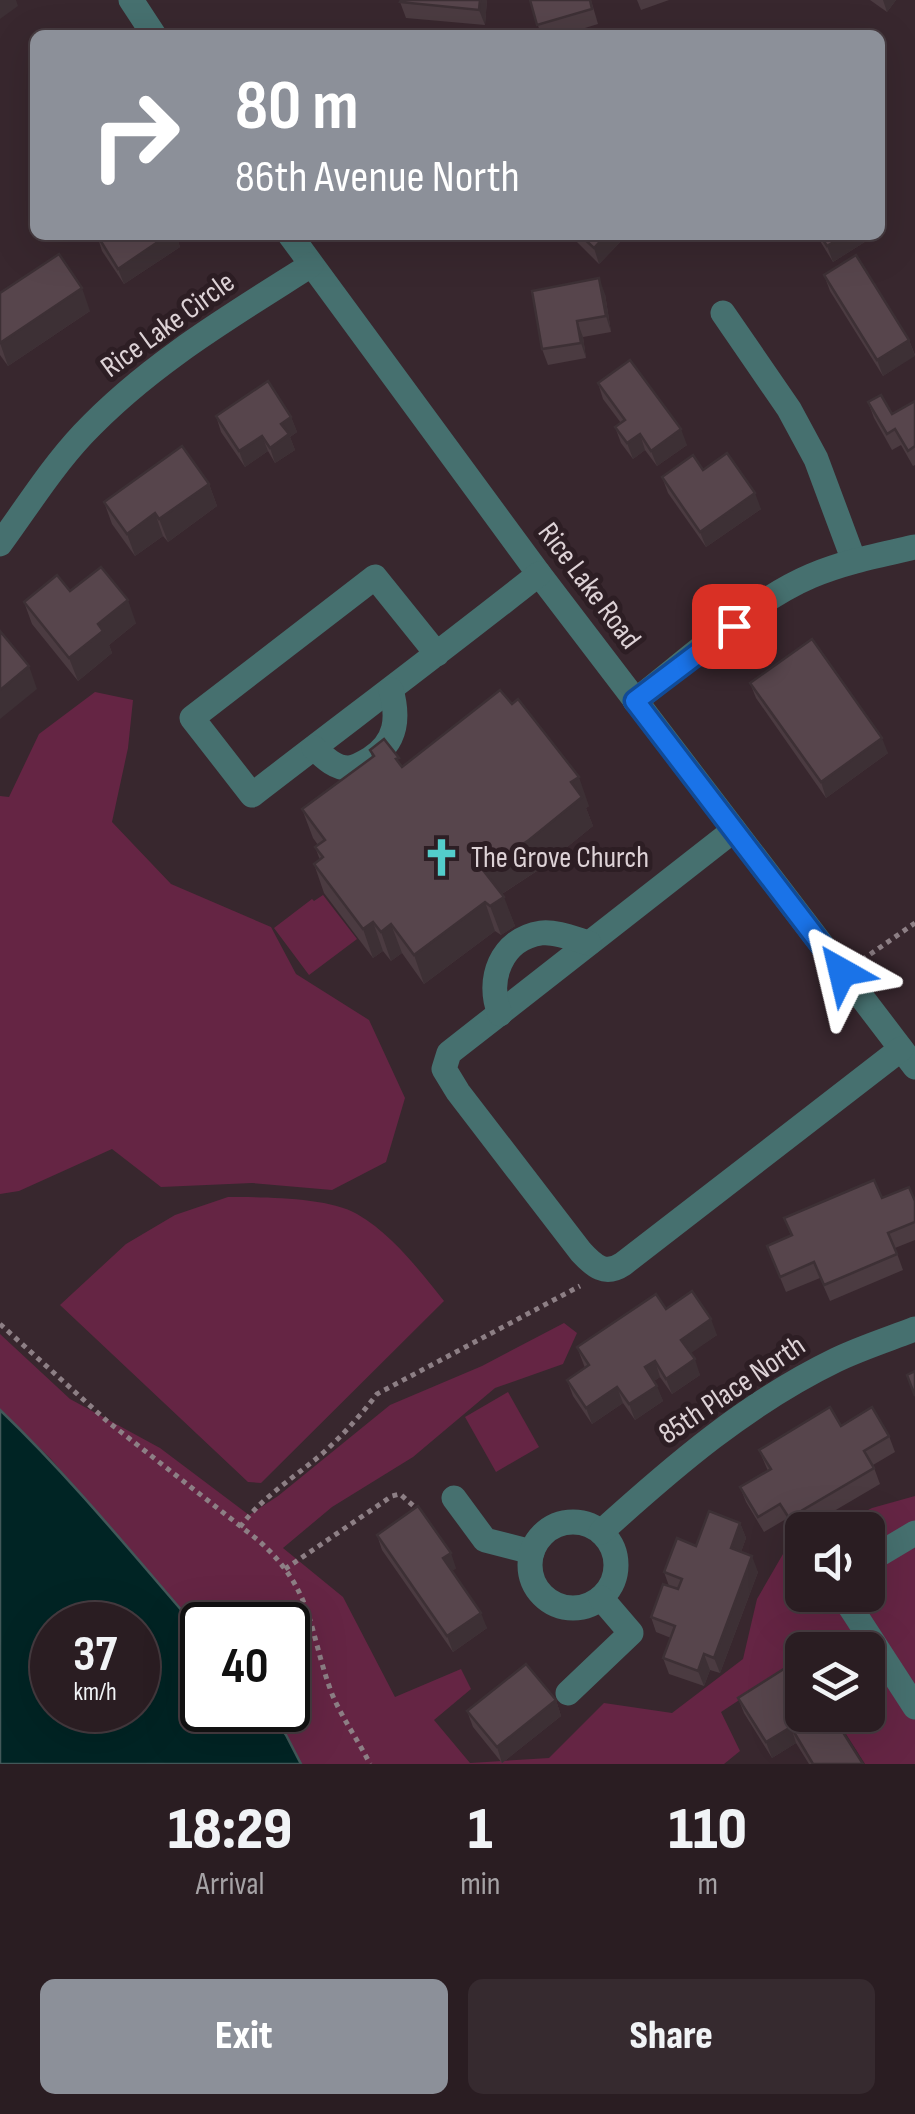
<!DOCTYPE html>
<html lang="en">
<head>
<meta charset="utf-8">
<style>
	:root { --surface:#2a1d22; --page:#362a2f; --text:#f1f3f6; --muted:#a5a2a5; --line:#463b40; --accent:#8c9099 }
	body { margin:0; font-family:"Sofia Sans Condensed",sans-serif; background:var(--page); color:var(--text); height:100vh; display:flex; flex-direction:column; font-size:38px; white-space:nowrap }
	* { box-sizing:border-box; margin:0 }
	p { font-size:32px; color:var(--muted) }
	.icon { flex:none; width:55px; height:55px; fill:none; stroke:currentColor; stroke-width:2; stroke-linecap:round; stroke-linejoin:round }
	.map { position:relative; height:1764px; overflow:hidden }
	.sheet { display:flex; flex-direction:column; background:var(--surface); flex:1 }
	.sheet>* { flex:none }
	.guide { position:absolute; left:30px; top:30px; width:855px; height:210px; border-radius:15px; box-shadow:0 10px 40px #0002,0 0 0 2px var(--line); background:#8c9099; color:#fff; overflow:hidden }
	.fabs { position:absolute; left:785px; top:1512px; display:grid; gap:20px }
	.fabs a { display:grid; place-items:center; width:100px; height:100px; border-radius:15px; background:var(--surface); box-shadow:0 10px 40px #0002,0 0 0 2px var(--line); font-size:50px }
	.speed { position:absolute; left:30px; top:1602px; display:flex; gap:20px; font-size:50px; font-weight:700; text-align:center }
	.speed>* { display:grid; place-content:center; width:130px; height:130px; border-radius:50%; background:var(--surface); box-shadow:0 10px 40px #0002,0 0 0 2px var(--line); line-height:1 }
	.speed small { font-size:25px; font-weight:400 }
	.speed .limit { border:5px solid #111; border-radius:15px; background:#fff; color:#111 }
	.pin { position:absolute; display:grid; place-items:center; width:85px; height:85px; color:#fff; margin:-42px; border-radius:20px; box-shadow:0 5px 15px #0006 }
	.me { position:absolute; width:110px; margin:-55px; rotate:323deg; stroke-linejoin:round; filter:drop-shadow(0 0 8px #0008) }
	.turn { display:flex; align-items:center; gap:35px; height:210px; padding:0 40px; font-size:45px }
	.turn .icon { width:130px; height:130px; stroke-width:2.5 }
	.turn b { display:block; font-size:70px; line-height:85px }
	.eta { display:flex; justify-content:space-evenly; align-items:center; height:170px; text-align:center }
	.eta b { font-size:60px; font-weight:800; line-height:70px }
	.action { display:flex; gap:20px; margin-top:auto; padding:20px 40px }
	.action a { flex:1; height:115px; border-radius:15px; background:var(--accent); color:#fff; font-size:40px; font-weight:800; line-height:115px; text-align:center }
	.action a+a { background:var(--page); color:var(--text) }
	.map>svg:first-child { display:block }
	.green { fill:#652544 }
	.water { fill:#002424; stroke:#425859; stroke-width:2.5; fill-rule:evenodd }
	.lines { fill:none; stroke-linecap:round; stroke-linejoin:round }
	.path { stroke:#8d7f85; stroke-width:5; stroke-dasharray:5 5; stroke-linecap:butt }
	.minor { stroke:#46706f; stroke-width:25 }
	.wall { fill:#4b3b41 }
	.shaded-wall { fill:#3d3035 }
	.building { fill:#57454c; stroke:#3d3035; stroke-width:2.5 }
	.route-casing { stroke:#114b97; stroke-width:25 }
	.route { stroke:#1a73e8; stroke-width:18 }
	.labels { text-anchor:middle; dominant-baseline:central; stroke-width:10; stroke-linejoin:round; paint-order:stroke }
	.street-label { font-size:30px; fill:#ddd2d6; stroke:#2d1e24 }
	.poi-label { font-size:30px; fill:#ddd2d6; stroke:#2d1e24; text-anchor:start }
</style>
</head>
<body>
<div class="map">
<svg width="915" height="1764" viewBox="0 0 915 1764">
	<rect width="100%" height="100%" fill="#38272e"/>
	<g class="green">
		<polygon points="95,692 133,700 128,748 112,822 171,884 271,927 296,974 369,1020 405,1098 386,1162 332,1190 252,1183 161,1187 112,1149 19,1191 0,1194 0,796 9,797 39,734"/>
		<polygon points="323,895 357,939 309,975 274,928 312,899 314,901"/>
		<path d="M228,1197C261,1197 329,1197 357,1214C393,1235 419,1270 444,1301L261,1483L248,1482L60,1305L126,1244L175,1215Z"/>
		<polygon points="564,1323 577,1333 563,1364 495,1388 413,1457 332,1507 283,1548 343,1597 395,1697 461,1669 471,1689 434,1720 470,1763 549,1758 604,1703 672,1713 743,1659 757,1599 783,1554 802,1544 802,1595 868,1595 868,1530 830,1530 872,1508 915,1496 915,1764 865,1764 834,1715 868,1715 868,1650 802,1650 802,1663 800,1660 721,1712 740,1751 724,1764 301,1764 286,1735 266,1710 288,1710 288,1625 202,1625 202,1634 50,1458 0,1410 0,1334 70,1399 160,1448 249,1515 278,1496 390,1405 482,1366"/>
		<polygon points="508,1392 539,1447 496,1472 465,1417"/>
	</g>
	<path class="water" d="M0,1410C73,1480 136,1558 202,1634V1710H266L286,1735L301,1764H0ZM52,1625H138V1710H52Z"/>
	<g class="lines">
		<g class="path">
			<polyline points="862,960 915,923"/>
			<path d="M0,1324L107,1421L258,1540C315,1591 308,1630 332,1694C342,1718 358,1740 370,1764"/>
			<path d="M240,1527C263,1496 294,1478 323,1453C343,1435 361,1415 377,1394L580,1286"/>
			<polyline points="285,1569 392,1496 400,1494 417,1509"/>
		</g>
		<g class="minor">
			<polyline points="131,0 154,35"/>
			<polyline points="290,235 539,574 915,1067"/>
			<polyline points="723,313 789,409 816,459 854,561"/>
			<path d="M0,544C27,507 52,467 83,434C149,364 231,316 311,265"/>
			<path d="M437,654L375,577L192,718L252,795C348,721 444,649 539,574"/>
			<path d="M635,701C687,661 752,601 811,576C844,562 880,555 915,547"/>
			<path d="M314,748C323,756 334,768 348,768C354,768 365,762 370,759C397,742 399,718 391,690"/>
			<path d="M734,830L449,1053L444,1069L458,1092L581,1252C594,1266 605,1276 623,1264L901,1049"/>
			<path d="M500,1014C486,980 501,939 541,933C555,931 575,939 589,943"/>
			<polyline points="454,1498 485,1540 532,1552"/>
			<circle cx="573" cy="1565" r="43"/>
			<path d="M601,1532C674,1466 747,1403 836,1360C861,1348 889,1339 915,1329"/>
			<polyline points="868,1561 915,1533"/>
			<polyline points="848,1595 847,1602 915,1707"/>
			<polyline points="568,1693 631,1633 601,1598"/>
		</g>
	</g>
	<g class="wall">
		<polygon points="487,0 485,25 406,18 400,2"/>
		<polygon points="530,0 591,0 598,24 562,35 541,35"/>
		<polygon points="637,0 669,0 641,10"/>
		<polygon points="870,0 896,0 887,12"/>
		<polygon points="97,235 176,235 180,247 124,284 102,251"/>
		<polygon points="570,235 627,235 599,264"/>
		<polygon points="806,235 870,235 871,238 833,262 817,236 809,241"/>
		<polygon points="824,275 909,340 915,355 883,376 830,291"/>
		<polygon points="0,293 90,311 8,366 0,355"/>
		<polygon points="605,294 611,332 583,337 586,358 548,365 542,349"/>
		<polygon points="598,383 687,445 657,466 645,450 633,459 621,443 615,427 621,423 603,399"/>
		<polygon points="915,401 915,465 913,466 901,445 892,450 874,418 868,402 892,414"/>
		<polygon points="216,416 291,417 297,432 290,437 295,450 275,463 268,451 245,467 221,432"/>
		<polygon points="703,470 761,509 706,547 668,493 662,477"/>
		<polygon points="209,484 217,506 168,542 163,536 135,556 112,524 104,502"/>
		<polygon points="70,591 136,623 109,645 112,653 78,681 32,624 24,602"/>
		<polygon points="750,683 888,753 826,798 756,698"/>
		<polygon points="370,750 402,767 589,806 586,808 593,826 540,869 502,894 515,926 501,935 495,931 424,984 402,953 391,961 383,951 373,958 324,893 314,864 320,860 315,847 318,845 313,838 302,809 372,757"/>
		<polygon points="882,1198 915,1201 915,1240 895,1248 903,1270 830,1301 820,1278 786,1292 767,1246 791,1236 784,1218"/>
		<polygon points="666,1309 717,1335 690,1353 700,1375 672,1394 660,1377 654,1381 663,1401 635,1420 623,1403 592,1424 573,1396 567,1380 585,1368 577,1347"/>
		<polygon points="841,1426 889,1436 895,1452 873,1465 880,1484 795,1534 786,1519 764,1532 746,1502 740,1487 768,1471 759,1450"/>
		<polygon points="740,1523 746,1538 741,1552 758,1572 720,1673 710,1670 704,1686 669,1674 663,1658 671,1638 656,1632 651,1617 669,1586 664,1572 696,1546"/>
		<polygon points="377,1535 456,1568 452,1571 487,1628 453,1652 382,1550"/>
		<polygon points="738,1698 863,1764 809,1764 796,1743 772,1758 744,1713"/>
		<polygon points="556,1700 561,1716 502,1763 473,1727 467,1711"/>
	</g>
	<g class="shaded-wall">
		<polygon points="0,0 16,0 18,6 0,19"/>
		<polygon points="480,0 487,0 485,25 479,10"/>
		<polygon points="883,0 896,0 887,12"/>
		<polygon points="168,235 176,235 180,247 124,284 118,269"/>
		<polygon points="606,235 627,235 599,264 594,248"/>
		<polygon points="807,235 817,235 817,236 809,241"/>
		<polygon points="845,235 870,235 871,238 833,262 827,246"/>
		<polygon points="599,278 605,294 611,332 606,316"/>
		<polygon points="82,288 90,311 8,366 0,343"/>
		<polygon points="577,321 583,337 586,358 581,343"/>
		<polygon points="909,340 915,356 883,376 877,360"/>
		<polygon points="291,417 297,432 290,437 295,450 275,463 270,448 281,424"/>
		<polygon points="681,429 687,445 657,466 651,451"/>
		<polygon points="640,434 645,450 633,459 627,443"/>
		<polygon points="262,436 268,451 245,467 239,451"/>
		<polygon points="209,484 217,506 168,542 159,519"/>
		<polygon points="755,493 761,509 706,547 700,532"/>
		<polygon points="155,513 163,536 135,556 127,534"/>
		<polygon points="128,600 136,623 109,645 112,653 78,681 69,658 98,624"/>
		<polygon points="29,666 37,689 0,719 0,690"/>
		<polygon points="882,738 888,753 826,798 821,782"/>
		<polygon points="579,777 589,806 586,808 593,826 540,869 494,899 483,870 571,782"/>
		<polygon points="504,897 515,926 501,935 490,906"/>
		<polygon points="485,902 495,931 424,984 414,955"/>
		<polygon points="373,922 383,951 373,958 363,929"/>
		<polygon points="391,924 402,953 391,961 381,932"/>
		<polygon points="711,1319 717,1335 687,1356 681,1340"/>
		<polygon points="695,1359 700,1375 672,1394 666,1379"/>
		<polygon points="655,1361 660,1377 651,1383 645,1367"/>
		<polygon points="657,1386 663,1401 635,1420 629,1404"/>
		<polygon points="617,1387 623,1403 592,1424 586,1408"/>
		<polygon points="740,1523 746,1538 737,1563 731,1548"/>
		<polygon points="451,1553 456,1568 449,1574 443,1558"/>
		<polygon points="752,1556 758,1572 720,1673 714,1658"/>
		<polygon points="481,1613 487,1628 453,1652 447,1636"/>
		<polygon points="704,1654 710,1670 704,1686 698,1671"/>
		<polygon points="556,1700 561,1716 502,1763 497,1747"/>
		<polygon points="791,1727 796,1743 772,1758 766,1742"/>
	</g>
	<g class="building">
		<polygon points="401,0 480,0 479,10 400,2"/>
		<polygon points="530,0 590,0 592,9 537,25"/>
		<polygon points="97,235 168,235 118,269"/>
		<polygon points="580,235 606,235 594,248"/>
		<polygon points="820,235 845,235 827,246"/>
		<polygon points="59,254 82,288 0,343 0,293"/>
		<polygon points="856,255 909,340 877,360 824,275"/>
		<polygon points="599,278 606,316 577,321 581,343 542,349 532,291"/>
		<polygon points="630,360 681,429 651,451 640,434 627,443 615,427 625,420 598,383"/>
		<polygon points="268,381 291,417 281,424 289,434 270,448 262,436 239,451 216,416"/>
		<polygon points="881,395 892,414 915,401 915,446 908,451 895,429 887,434 868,402"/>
		<polygon points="182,446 209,484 159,519 155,513 127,534 104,502"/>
		<polygon points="727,453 755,493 700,532 662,477 693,455 703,470"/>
		<polygon points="101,567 128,600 98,624 103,631 69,658 24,602 57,575 70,591"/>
		<polygon points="0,631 29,666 0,690"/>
		<polygon points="812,639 882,738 821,782 750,683"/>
		<polygon points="500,690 512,704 518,699 579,777 571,782 582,797 529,840 483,870 504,897 490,906 485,902 414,955 391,924 381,932 373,922 363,929 314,864 323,857 315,847 325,840 302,809 374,756 370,750 384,739 399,758 396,759 402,767"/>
		<polygon points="874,1180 882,1198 909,1187 915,1201 915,1222 888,1233 897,1254 824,1285 814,1262 780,1277 767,1246 792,1235 784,1218"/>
		<polygon points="692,1291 711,1319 681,1340 695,1359 666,1379 655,1361 645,1367 657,1386 629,1404 617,1387 586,1408 567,1380 589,1365 577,1347 656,1294 666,1309"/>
		<polygon points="915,1371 915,1396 907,1375"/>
		<polygon points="830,1407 841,1426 872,1407 889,1436 864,1451 874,1468 789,1518 780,1504 758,1517 740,1487 771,1469 759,1450"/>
		<polygon points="418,1506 451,1553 443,1558 481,1613 447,1636 377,1535"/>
		<polygon points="709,1511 740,1523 731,1548 752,1556 714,1658 704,1654 698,1671 663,1658 675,1626 651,1617 663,1584 678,1589 682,1579 664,1572 677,1538 696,1546"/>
		<polygon points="798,1660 802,1667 802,1715 832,1715 863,1764 813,1764 791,1727 766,1742 738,1698"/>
		<polygon points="526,1664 556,1700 497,1747 467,1711"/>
	</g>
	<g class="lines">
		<defs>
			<polyline id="route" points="734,626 635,701 842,972"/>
		</defs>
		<use href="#route" class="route-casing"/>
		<use href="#route" class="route"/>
	</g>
	<defs>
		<symbol id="church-bare" viewBox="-9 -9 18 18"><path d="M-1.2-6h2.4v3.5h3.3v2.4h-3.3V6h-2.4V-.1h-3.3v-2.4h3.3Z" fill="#53cdcb" stroke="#2d1e24" stroke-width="2.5" paint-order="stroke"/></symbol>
	</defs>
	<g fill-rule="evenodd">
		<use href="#church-bare" x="414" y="830" width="55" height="55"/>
	</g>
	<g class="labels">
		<g class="street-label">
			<text transform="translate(168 325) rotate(-36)">Rice Lake Circle</text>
			<text transform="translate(589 586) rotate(53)">Rice Lake Road</text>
			<text transform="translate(732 1390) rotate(-34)">85th Place North</text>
		</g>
		<g class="poi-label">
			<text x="471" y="858">The Grove Church</text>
		</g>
	</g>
</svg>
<div class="fabs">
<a><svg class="icon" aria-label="sound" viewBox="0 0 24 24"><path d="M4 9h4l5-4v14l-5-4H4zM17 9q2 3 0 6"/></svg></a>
<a><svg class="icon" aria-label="layers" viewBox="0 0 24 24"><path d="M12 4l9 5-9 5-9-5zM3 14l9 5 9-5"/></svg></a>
</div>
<div class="speed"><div>37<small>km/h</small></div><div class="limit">40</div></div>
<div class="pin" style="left:734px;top:626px;background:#d93025"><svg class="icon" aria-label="arrive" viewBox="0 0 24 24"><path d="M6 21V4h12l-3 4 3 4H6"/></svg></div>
<svg class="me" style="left:842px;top:972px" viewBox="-20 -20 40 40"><path d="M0-17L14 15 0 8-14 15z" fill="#1a73e8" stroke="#fff" stroke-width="4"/></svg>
<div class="guide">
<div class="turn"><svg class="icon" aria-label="right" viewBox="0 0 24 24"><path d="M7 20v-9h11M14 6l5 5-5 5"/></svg><div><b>80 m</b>86th Avenue North</div></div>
</div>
</div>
<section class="sheet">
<div class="eta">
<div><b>18:29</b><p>Arrival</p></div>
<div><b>1</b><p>min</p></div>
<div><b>110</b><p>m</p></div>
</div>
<div class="action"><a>Exit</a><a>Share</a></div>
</section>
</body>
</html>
